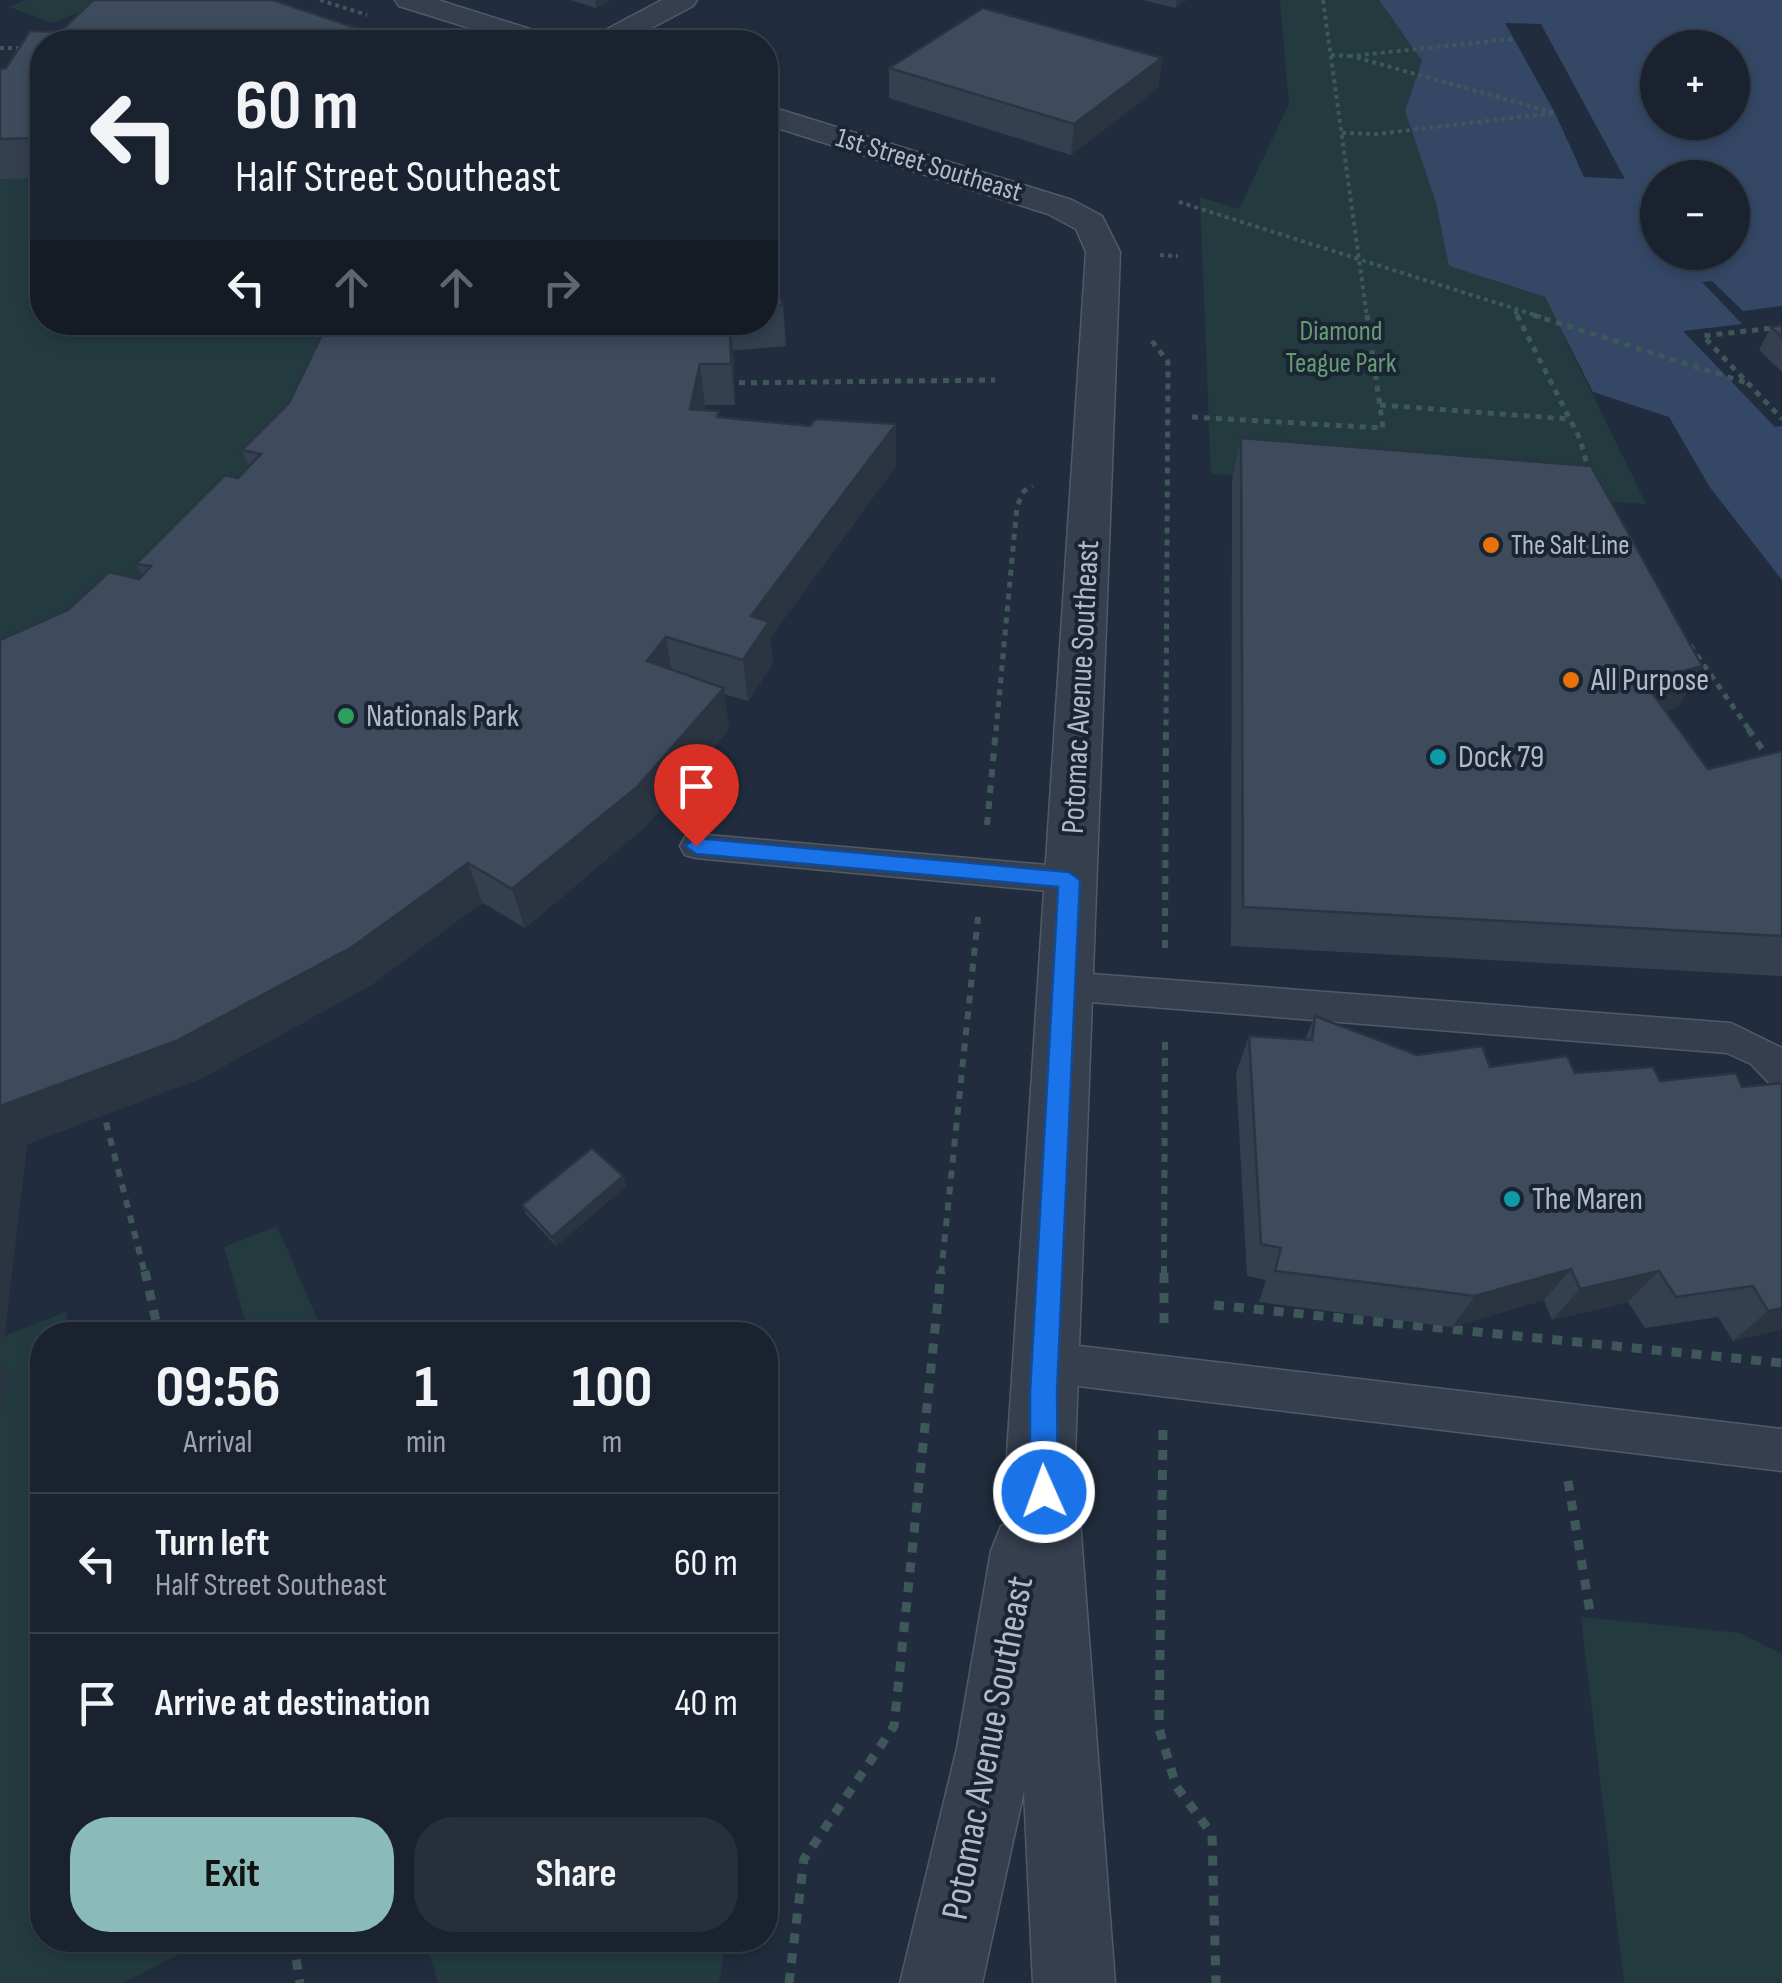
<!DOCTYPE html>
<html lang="en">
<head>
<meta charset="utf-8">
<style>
	:root { --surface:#19222e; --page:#262f3a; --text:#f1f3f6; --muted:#9fa4aa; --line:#373f4a; --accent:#8bbbb9 }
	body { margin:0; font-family:"Sofia Sans Condensed",sans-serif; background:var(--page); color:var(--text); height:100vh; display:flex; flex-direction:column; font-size:38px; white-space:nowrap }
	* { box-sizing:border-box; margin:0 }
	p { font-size:32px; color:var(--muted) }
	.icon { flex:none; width:55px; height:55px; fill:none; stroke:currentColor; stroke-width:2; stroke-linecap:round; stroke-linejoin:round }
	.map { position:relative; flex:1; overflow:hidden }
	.sheet { position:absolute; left:30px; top:1322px; width:748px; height:630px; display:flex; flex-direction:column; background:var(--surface); border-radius:40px; box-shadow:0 5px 15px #0003,0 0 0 2px var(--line) }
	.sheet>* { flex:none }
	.hud { position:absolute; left:30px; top:30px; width:748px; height:305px; border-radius:40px; box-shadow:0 5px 15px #0003,0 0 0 2px var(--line); background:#19222e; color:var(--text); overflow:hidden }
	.controls { position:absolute; left:1640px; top:30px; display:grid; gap:20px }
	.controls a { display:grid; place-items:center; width:110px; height:110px; border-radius:50%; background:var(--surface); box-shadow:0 5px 15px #0003,0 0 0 2px var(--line); font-size:50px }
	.pin { position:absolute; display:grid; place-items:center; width:85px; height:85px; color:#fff; margin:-102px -42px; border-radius:50% 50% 50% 0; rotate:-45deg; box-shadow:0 0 10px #0007 }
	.pin .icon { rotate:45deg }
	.me { position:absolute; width:110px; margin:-55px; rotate:358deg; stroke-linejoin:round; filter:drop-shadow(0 0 8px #0008) }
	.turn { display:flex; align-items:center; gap:35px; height:210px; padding:0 40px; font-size:45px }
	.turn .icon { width:130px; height:130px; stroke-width:2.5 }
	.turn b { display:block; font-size:70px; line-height:85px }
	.lanes { display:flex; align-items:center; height:95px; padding:0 40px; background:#0003; justify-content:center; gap:50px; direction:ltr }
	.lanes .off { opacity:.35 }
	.eta { display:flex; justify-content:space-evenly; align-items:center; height:170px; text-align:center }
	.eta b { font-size:60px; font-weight:700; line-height:70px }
	.cta { display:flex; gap:20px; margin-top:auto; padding:20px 40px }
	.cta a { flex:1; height:115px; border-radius:40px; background:var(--accent); color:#111; font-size:40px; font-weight:700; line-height:115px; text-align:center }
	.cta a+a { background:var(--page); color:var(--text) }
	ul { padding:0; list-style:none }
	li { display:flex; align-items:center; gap:30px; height:140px; padding:0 40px; border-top:2px solid var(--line) }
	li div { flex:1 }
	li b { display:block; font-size:38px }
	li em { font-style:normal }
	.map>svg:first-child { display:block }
	.green { fill:#233b3f }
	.water { fill:#344866; fill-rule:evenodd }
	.pier { fill:#212d3e }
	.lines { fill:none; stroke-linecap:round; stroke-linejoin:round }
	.service-casing { stroke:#515a69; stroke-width:3 }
	.minor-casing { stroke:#515a69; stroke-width:3 }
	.tertiary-casing { stroke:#515a69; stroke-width:3 }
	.path-far3 { stroke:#3e5759; stroke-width:4; stroke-dasharray:4 4; stroke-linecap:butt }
	.path-far2 { stroke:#3e5759; stroke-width:5; stroke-dasharray:6 6; stroke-linecap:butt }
	.path-far1 { stroke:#3e5759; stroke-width:6; stroke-dasharray:8 8; stroke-linecap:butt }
	.path { stroke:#3e5759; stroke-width:9; stroke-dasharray:10 10; stroke-linecap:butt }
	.service { fill:#353f4e; fill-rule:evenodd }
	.minor { fill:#353f4e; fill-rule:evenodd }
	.tertiary { fill:#353f4e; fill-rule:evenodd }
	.wall { fill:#344050 }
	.shaded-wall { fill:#2b3441 }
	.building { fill:#3d4b5d; stroke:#2b3441; stroke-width:2.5 }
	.route { fill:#1a73e8; stroke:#114b97; stroke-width:2.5 }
	.food-dot { fill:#e8710a; stroke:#1b2433; stroke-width:4 }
	.leisure-dot { fill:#2e9e5b; stroke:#1b2433; stroke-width:4 }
	.culture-dot { fill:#0f9aa8; stroke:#1b2433; stroke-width:4 }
	.labels { text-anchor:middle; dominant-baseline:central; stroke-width:8; stroke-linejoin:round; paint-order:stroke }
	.far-street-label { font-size:28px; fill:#b1bac9; stroke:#1b2433 }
	.far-park-label { font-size:28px; fill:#669c73; stroke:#1b2433 }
	.far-poi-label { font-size:28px; fill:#b1bac9; stroke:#1b2433; text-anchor:start }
	.poi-label { font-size:32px; fill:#b1bac9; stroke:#1b2433; text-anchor:start }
	.street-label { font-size:32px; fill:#b1bac9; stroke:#1b2433 }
	.near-street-label { font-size:38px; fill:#b1bac9; stroke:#1b2433 }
</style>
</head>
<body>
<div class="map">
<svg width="1782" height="1983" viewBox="0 0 1782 1983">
	<rect width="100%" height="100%" fill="#212d3e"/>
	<g class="green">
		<polygon points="26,0 109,0 53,23 9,7"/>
		<polygon points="1280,0 1379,0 1422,61 1405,111 1436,203 1449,266 1545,297 1646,504 1211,474 1200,197 1239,209 1289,104"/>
		<polygon points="42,75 42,322 765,322 786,346 733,351 735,405 705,405 695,450 896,466 756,657 773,664 748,701 672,679 729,729 645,827 525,928 482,903 371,985 202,1078 27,1144 4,1336 66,1312 70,1335 42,1335 42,1940 183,1940 185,1951 123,1983 0,1983 0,108"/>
		<polygon points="277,1226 324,1335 249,1335 224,1247"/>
		<polygon points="1581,1617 1740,1633 1782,1654 1782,1983 1624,1983"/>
		<polygon points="425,1940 726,1940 719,1983 438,1983"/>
	</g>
	<path class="water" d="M1379,0H1782V580L1709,486L1669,417L1593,392L1545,297L1449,266L1436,203L1405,111L1422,61ZM1658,48H1732V122H1658ZM1658,178H1732V252H1658Z"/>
	<g class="pier">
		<polygon points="1505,23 1541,24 1625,179 1584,177 1555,113"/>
		<polygon points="1712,281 1743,311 1782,306 1782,426 1775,427 1683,331 1742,324 1702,282"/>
	</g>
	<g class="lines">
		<defs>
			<g id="service">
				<polygon points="696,834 1069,867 1081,871 1086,880 1081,889 1069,893 696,858 685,855 680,846 685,837"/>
				<polygon points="1065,972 1731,1023 1782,1048 1782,1087 1769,1083 1751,1064 1727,1053 1065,1000 1053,996 1048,986 1053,976"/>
				<polygon points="1045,1342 1782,1429 1782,1471 1045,1382 1030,1376 1024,1362 1030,1348"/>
			</g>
			<polygon id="minor" points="662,0 697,0 693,6 625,42 589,42 594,36"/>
			<g id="tertiary">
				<polygon points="395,0 438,0 552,36 557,42 514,42 399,6"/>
				<polygon points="765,105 1072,200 1102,216 1120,252 1075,1454 1115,1983 1033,1983 1024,1791 982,1983 900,1983 957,1748 991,1551 1001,1526 1010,1522 1007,1454 1086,252 1076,229 1048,214 765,124"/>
			</g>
		</defs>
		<use href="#service" class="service-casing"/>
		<use href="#minor" class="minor-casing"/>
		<use href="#tertiary" class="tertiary-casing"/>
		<g class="path-far3">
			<polyline points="320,0 367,15"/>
			<polyline points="1323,0 1367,317"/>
			<polyline points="0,48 24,48"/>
			<polyline points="1331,55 1351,56"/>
			<polyline points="1342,133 1377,134 1555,113 1351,56 1513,39"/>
			<polyline points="1179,202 1541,317"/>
			<polyline points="1160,255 1178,256"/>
			<polyline points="1515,311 1518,317"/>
		</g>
		<g class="path-far2">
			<polyline points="1517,315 1580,439 1589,472"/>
			<polyline points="1533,315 1747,383"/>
			<polyline points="1782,327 1703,336 1782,419"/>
			<polyline points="1152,341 1168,362 1166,731"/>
			<polyline points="727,383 995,380"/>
			<polyline points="1380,405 1568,419"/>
			<polyline points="1192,417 1383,428 1367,315"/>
			<polyline points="1690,645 1750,731"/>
			<polyline points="996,731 1017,506 1024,491 1033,486"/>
		</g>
		<g class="path-far1">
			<polyline points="1748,729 1770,760 1782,767"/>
			<polyline points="987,825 996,729"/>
			<polyline points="1165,948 1166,729"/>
			<polyline points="102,1107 145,1274"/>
			<polyline points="941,1274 978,917"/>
			<polyline points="1164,1274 1165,1040"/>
		</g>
		<g class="path">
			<polyline points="145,1271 159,1335"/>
			<polyline points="1214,1305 1782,1363"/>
			<polyline points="1164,1323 1164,1271"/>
			<polyline points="1163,1430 1159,1728 1176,1786 1212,1834 1216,1983"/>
			<polyline points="1568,1481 1591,1618"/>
			<polyline points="293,1940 300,1983"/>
			<polyline points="789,1983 804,1859 894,1726 941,1271"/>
		</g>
		<use href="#service" class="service"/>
		<use href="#minor" class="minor"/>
		<use href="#tertiary" class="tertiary"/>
	</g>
	<g class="wall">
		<polygon points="93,0 273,0 398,42 42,42 42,178 0,179 0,69 6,68 30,31 60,32"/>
		<polygon points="570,0 611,0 596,8"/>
		<polygon points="1143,0 1187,0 1175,8"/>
		<polygon points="1162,58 1158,88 1071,155 889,98 889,68"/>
		<polygon points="765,260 783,305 786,346 733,350 735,405 705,405 704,410 720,417 810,426 896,424 896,466 770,638 773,664 748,701 724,694 729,729 645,827 525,928 482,902 371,985 202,1078 27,1144 4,1337 2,1348 0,1348 0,640 139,579 142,575 136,564 238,478 249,466 242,450 289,403 328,322 765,322"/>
		<polygon points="1782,325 1782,372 1759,350 1771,327"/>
		<polygon points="1241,438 1702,666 1678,707 1665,711 1708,769 1782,751 1782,976 1231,946 1232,480"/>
		<polygon points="1315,1016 1417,1055 1490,1067 1575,1073 1653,1067 1782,1329 1733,1341 1718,1317 1645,1328 1628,1302 1552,1320 1544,1300 1452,1327 1259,1302 1266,1280 1247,1276 1236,1073 1249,1036 1305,1039"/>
		<polygon points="623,1176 626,1186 556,1246 526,1214 522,1205"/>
	</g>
	<g class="shaded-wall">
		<polygon points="595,0 611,0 596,8"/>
		<polygon points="1177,0 1187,0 1175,8"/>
		<polygon points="1162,58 1158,88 1071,155 1074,124"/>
		<polygon points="730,322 733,350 735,405 731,364"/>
		<polygon points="700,364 705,405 695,450 690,409"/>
		<polygon points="896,424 896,466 770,638 773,664 748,701 743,660 751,616"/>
		<polygon points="666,637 673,678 647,661"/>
		<polygon points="1702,666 1678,707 1622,723 1644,682"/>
		<polygon points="724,688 729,729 645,827 525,928 512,889"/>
		<polygon points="468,863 482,902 371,985 202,1078 27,1144 4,1337 2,1348 0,1347 0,1106"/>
		<polygon points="623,1176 626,1186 556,1246 552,1237"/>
		<polygon points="1571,1269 1544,1300 1452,1327 1475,1296"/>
		<polygon points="1659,1271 1628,1302 1552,1320 1580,1289"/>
		<polygon points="1782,1308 1782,1329 1733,1341 1768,1311"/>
		<polygon points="0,1366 7,1371 0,1414"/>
	</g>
	<g class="building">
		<polygon points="93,0 273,0 398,42 42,42 42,138 0,139 0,69 6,68 30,31 60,32"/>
		<polygon points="983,8 1162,58 1074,124 889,68"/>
		<polygon points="765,260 783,305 765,306"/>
		<polygon points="328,322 730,322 731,364 700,364 690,409 719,411 717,417 810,426 816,419 896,424 751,616 769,622 743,660 666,637 647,661 724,688 637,787 512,889 468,863 352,947 176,1041 0,1106 0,640 68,610 109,572 139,579 151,566 136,564 225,475 238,478 261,454 242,450 289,403"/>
		<polygon points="1782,325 1782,337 1771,327"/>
		<polygon points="1241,438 1591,466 1702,666 1644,682 1708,769 1782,751 1782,936 1243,907"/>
		<polygon points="1315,1016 1417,1055 1482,1046 1490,1067 1567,1056 1575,1073 1653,1067 1660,1081 1736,1073 1742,1087 1782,1083 1782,1308 1768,1311 1753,1286 1676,1297 1659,1271 1580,1289 1571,1269 1475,1296 1275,1271 1281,1248 1261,1244 1249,1036 1312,1040"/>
		<polygon points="592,1148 623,1176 552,1237 522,1205"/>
	</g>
	<polygon class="route" points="696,838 1069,872 1080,880 1057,1392 1058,1492 1054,1502 1044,1506 1034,1502 1030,1492 1030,1392 1058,887 696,854 685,846"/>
	<g class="food-dot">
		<circle cx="1491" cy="545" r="10"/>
		<circle cx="1571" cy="680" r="10"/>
	</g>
	<circle class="leisure-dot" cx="346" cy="716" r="10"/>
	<g class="culture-dot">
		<circle cx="1438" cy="757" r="10"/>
		<circle cx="1512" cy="1199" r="10"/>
	</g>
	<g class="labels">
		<g class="far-street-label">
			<text transform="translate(929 165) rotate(17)">1st Street Southeast</text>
		</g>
		<g class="far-park-label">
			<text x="1341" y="331">Diamond<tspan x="1341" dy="32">Teague Park</tspan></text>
		</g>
		<g class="far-poi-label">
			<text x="1511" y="545">The Salt Line</text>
		</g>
		<g class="poi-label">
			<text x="1591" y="680">All Purpose</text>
			<text x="366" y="716">Nationals Park</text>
			<text x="1458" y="757">Dock 79</text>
			<text x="1532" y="1199">The Maren</text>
		</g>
		<g class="street-label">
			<text transform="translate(1081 687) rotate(-87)">Potomac Avenue Southeast</text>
		</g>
		<g class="near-street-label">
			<text transform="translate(988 1748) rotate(-79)">Potomac Avenue Southeast</text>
		</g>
	</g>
</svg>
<div class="controls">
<a>+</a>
<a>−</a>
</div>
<div class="pin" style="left:696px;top:846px;background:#d93025"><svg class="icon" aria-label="arrive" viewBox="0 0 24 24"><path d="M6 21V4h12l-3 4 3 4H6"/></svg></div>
<svg class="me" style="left:1044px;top:1492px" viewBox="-20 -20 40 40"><circle r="17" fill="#1a73e8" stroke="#fff" stroke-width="3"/><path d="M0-11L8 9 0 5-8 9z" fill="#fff"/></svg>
<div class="hud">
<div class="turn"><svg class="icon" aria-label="left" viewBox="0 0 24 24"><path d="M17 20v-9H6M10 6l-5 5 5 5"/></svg><div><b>60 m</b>Half Street Southeast</div></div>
<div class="lanes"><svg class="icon" aria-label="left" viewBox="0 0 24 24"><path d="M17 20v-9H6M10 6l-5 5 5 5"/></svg><svg class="icon off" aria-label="ahead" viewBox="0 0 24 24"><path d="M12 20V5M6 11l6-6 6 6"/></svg><svg class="icon off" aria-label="ahead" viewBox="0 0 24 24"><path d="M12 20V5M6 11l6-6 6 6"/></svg><svg class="icon off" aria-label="right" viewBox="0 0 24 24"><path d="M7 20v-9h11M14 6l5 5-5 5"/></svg></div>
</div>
<section class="sheet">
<div class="eta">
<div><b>09:56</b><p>Arrival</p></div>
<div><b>1</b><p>min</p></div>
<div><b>100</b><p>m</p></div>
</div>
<ul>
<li><svg class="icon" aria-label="left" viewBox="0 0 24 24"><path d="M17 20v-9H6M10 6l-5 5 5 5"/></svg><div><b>Turn left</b><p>Half Street Southeast</p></div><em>60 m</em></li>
<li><svg class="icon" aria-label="arrive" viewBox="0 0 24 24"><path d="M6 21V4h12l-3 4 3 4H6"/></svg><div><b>Arrive at destination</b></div><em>40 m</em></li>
</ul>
<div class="cta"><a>Exit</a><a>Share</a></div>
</section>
</div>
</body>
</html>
